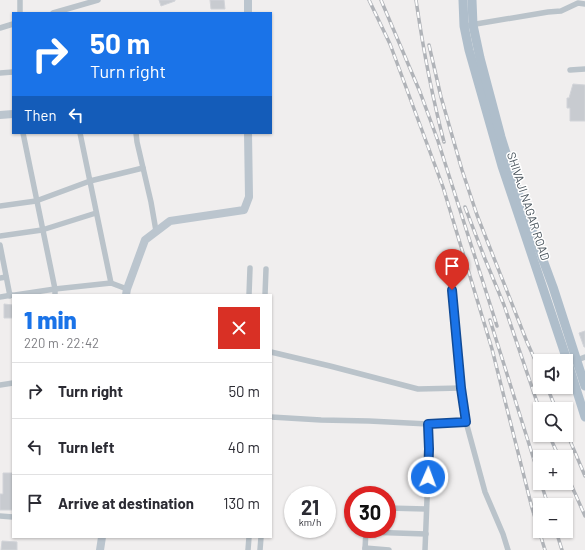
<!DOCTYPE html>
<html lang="en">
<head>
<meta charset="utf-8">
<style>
	:root { --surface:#fff; --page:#f7f7f7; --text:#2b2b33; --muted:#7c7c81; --line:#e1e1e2; --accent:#1a73e8 }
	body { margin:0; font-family:Barlow,sans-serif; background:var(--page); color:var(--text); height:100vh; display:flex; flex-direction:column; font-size:15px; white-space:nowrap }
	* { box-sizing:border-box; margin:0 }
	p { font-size:13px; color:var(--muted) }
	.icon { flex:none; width:22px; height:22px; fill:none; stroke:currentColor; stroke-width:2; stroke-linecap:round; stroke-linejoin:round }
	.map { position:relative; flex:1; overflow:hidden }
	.drawer { position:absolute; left:12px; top:294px; width:260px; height:244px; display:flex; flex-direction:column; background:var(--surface); border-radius:0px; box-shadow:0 1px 3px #0004 }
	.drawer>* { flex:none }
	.guide { position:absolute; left:12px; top:12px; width:260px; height:122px; border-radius:0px; box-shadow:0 1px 3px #0004; background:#1a73e8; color:#fff; overflow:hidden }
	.buttons { position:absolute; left:533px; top:354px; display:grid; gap:8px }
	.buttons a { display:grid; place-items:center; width:40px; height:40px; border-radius:0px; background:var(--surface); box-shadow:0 1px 3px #0004; font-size:20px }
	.speed { position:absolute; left:284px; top:486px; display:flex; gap:8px; font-size:20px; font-weight:700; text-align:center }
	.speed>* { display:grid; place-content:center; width:52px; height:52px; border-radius:50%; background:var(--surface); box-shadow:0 1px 3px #0004; line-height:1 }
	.speed small { font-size:10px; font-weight:400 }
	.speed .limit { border:6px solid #d22; background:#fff; color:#111 }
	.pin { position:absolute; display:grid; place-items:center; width:34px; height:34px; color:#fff; margin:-41px -17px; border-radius:50% 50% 50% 0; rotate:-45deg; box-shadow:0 0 4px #0007 }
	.pin .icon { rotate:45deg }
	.me { position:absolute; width:44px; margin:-22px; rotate:2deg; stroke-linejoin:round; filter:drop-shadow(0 0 3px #0008) }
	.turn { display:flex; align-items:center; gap:14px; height:84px; padding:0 12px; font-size:18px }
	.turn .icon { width:52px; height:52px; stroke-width:2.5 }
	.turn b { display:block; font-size:28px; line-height:34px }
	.then { display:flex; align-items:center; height:38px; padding:0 12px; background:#0003; gap:8px; font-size:15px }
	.round { display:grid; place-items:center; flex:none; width:42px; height:42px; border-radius:0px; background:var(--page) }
	.summary { display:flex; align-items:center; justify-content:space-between; height:68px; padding:0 12px }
	h1 { font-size:24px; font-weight:800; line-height:30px; color:var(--accent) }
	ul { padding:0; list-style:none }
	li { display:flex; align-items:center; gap:12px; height:56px; padding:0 12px; border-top:1px solid var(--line) }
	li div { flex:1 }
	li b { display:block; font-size:15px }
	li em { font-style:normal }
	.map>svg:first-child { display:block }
	.building { fill:#c8cbd0; stroke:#d2d4d9 }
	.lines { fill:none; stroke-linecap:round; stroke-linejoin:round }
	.street { stroke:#bac3ca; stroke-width:5.5 }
	.secondary { stroke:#bbc5ce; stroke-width:8 }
	.primary { stroke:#afbecb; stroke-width:9 }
	.rail-casing { stroke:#b0b3b8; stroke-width:3.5 }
	.rail { stroke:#fff; stroke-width:2; stroke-dasharray:6; stroke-linecap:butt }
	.route-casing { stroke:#114b97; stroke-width:10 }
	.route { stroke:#1a73e8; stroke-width:7 }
	.labels { text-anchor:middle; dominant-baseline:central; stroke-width:3; stroke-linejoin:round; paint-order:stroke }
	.street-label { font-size:12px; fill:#47525a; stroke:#fff }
</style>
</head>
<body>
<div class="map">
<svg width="585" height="550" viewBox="0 0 585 550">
	<rect width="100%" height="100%" fill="#f0eeee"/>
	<g class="building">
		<polygon points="159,0 175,0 175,1 161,6"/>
		<polygon points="210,0 224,0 225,9 211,9"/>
		<polygon points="573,84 585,85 585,121 570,121 570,108 567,108 567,98 569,98"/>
		<polygon points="4,304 13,305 13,318 4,318"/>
		<polygon points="585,331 585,347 584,347 579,333"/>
		<polygon points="3,473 13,473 13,510 0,510 0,494 3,494"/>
		<polygon points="2,541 17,542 17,550 1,550"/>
	</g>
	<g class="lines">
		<g class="street">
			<polyline points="20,0 20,13"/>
			<polyline points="53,13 98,0"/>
			<polyline points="470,25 548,12 561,11 578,3 585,4"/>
			<polyline points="0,28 13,24"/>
			<polyline points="570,70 585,69"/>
			<polyline points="0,73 13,72"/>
			<polyline points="23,133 55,289 55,295"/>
			<polyline points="80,133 111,283"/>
			<polyline points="136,133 137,142 151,202 156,231"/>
			<polyline points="0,206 36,201 90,181 143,168"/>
			<polyline points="0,236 42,230 96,213"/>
			<polyline points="0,245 10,296"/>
			<polyline points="0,278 6,277"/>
			<polyline points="452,290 461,388 466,422 485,492 503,534 508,550"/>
			<polyline points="15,295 55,289 111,283 127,289"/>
			<polyline points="249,295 250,268"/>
			<polyline points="265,295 266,269"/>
			<polyline points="0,297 12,295"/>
			<polyline points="271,352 330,366 418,389 461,388"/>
			<polyline points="574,361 585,357"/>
			<polyline points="0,385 13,383"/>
			<polyline points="271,417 321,420 369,421 428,424"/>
			<polyline points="387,508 426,509"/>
			<polyline points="0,516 13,517"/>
			<polyline points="366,532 426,534"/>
			<polyline points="365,548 389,550"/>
			<polyline points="248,550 249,537"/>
			<polyline points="260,550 261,537"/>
			<polyline points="365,550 366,529"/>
			<polyline points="425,550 429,449 428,424 466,422"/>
		</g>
		<g class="secondary">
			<polyline points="248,13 248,0"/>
			<polyline points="0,115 13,114"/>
			<polyline points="126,295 127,289 145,240 170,221 244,210 249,197 248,133"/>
			<polyline points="100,550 102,537"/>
		</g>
		<g class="primary">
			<polyline points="463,0 464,26 469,50 502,166 568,363 585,417"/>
			<polyline points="472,0 473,25 480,58 501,137 519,195 553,287 585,386"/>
		</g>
		<defs>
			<g id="rail">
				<polyline points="369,0 390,44 443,187 492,349 532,508 545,550"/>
				<polyline points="381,0 420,92 438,141 497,326"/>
				<path d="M416,0C423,48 432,96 444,142"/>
				<polyline points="429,45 441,97 462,170 477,215 527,342 540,371"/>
				<polyline points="465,207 485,259 504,305 540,411"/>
				<polyline points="490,320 540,479"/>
				<polyline points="547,387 556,409"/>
				<polyline points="566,431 585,476"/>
				<polyline points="549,435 559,457"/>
				<polyline points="566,473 585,516"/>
				<polyline points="541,483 548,505"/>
				<polyline points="556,531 562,550"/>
			</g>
		</defs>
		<use href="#rail" class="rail-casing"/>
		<use href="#rail" class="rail"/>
	</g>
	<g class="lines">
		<defs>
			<polyline id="route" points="428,477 429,449 428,424 466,422 461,388 452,290"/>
		</defs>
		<use href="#route" class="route-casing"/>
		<use href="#route" class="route"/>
	</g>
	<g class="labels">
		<g class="street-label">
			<text transform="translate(529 206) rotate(72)">SHIVAJI NAGAR ROAD</text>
		</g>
	</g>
</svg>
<div class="buttons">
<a><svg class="icon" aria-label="sound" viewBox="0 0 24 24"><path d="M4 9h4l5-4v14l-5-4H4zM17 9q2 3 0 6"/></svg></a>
<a><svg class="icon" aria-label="search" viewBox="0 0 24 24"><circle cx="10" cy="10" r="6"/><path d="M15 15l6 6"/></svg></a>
<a>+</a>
<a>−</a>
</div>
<div class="speed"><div>21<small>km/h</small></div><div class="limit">30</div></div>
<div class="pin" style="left:452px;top:290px;background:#d93025"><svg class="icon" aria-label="arrive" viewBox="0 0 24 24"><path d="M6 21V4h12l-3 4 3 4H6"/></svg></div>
<svg class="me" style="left:428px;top:477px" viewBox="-20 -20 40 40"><circle r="17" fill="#1a73e8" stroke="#fff" stroke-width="3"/><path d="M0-11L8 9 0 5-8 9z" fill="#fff"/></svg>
<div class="guide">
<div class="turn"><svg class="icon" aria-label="right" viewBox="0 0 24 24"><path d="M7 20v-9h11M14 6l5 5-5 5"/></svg><div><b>50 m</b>Turn right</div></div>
<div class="then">Then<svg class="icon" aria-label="left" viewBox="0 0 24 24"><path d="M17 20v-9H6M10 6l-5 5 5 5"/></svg></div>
</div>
<section class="drawer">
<div class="summary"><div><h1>1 min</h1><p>220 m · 22:42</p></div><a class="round" style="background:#d93025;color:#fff"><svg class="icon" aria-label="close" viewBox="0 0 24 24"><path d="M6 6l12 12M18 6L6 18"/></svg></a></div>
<ul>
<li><svg class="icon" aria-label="right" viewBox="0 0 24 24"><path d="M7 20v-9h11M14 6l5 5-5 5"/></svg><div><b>Turn right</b></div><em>50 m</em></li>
<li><svg class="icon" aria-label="left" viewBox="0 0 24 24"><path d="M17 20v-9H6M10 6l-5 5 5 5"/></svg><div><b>Turn left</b></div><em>40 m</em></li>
<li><svg class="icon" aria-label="arrive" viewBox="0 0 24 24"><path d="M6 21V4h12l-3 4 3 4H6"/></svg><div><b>Arrive at destination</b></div><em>130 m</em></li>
</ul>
</section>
</div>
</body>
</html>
